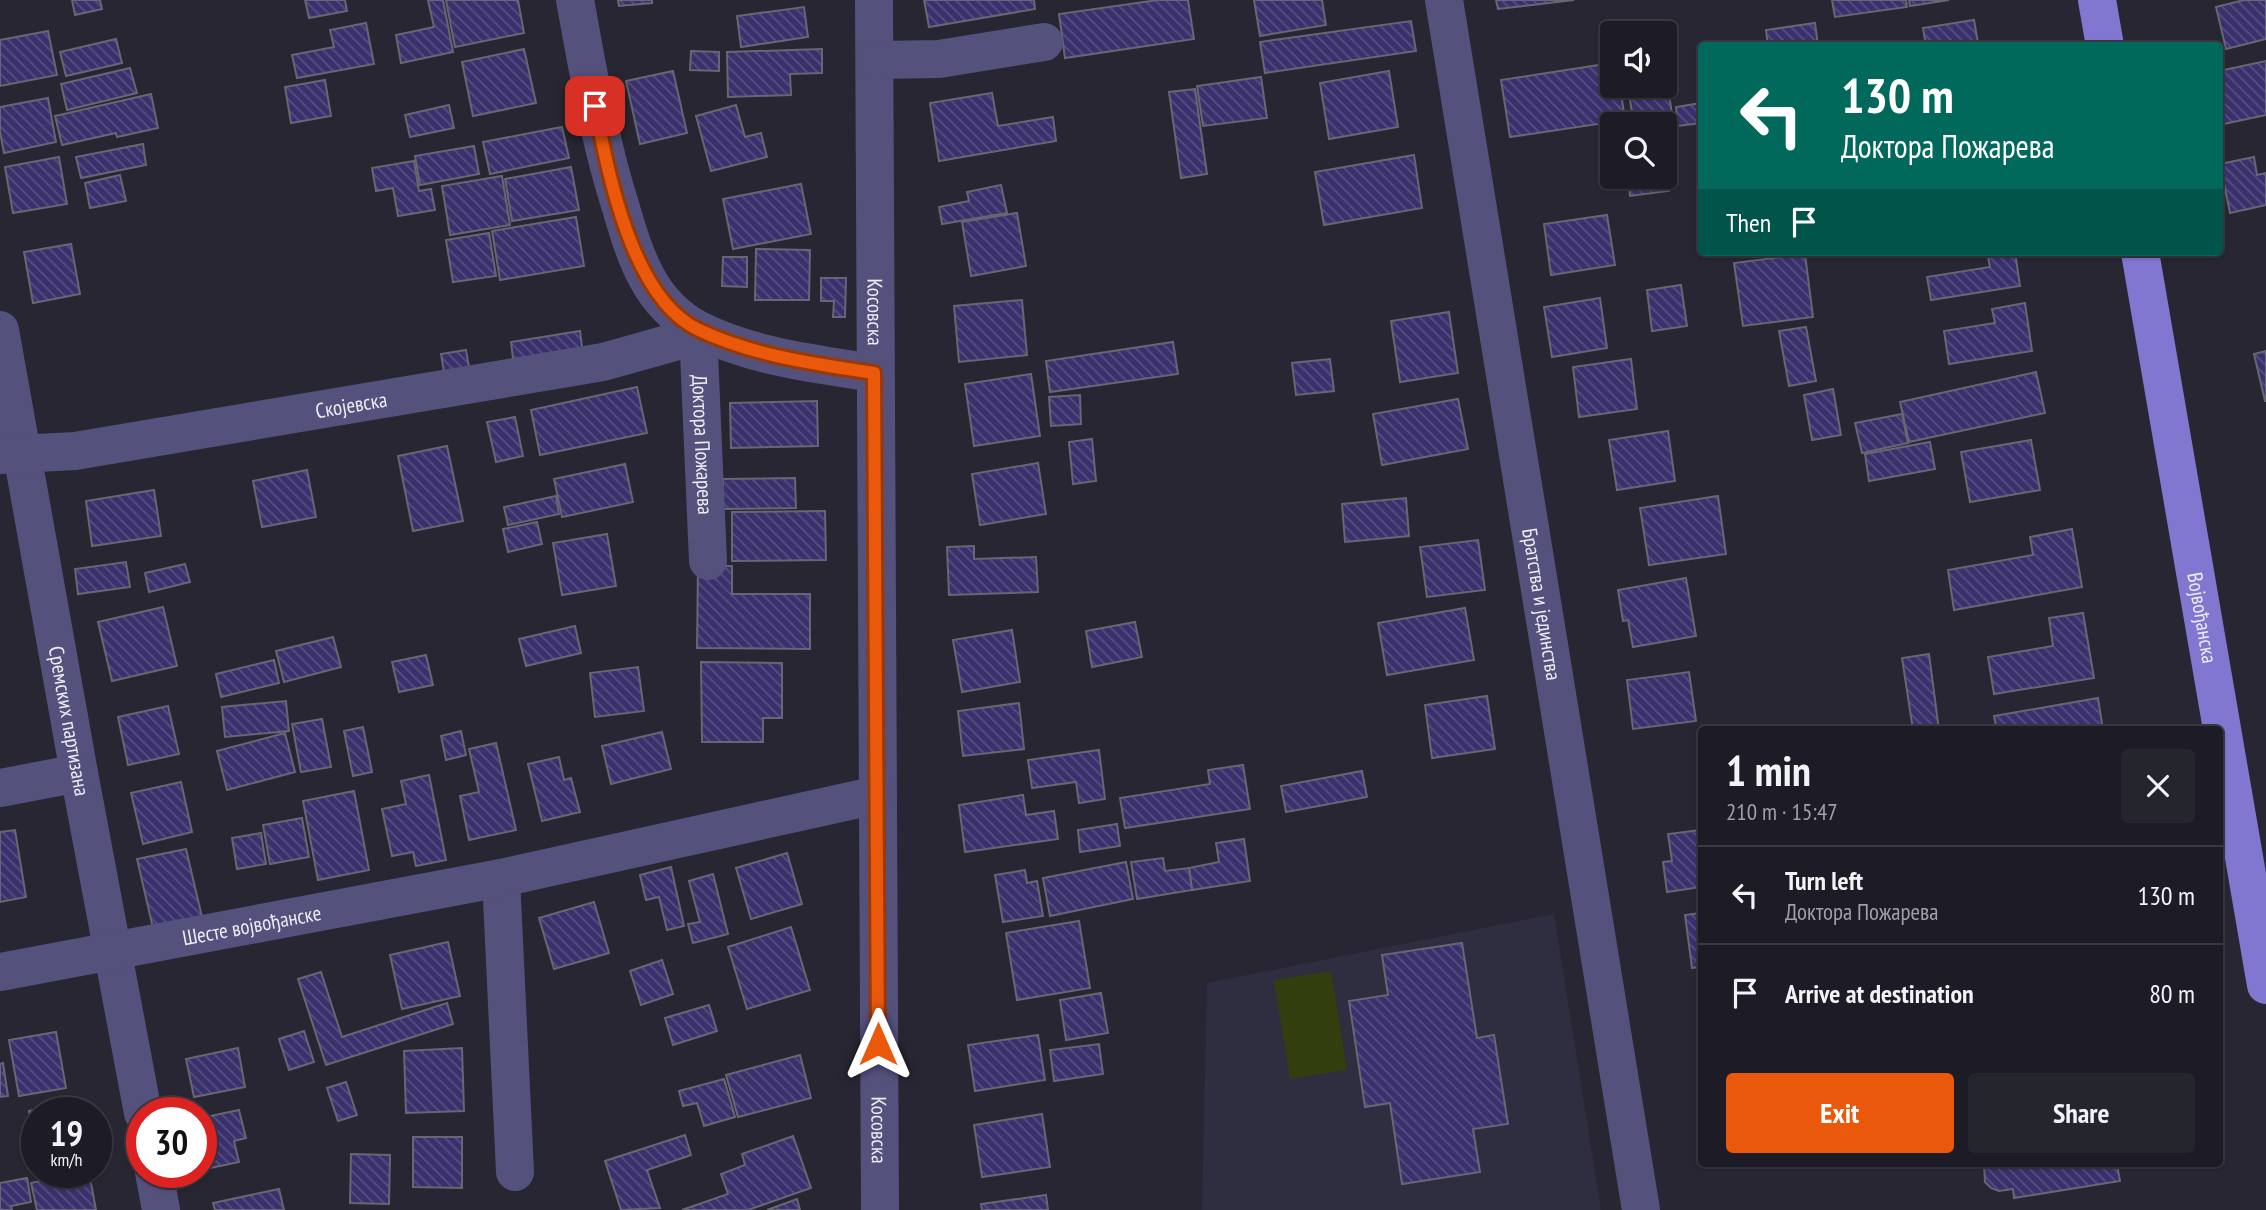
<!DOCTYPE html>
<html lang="en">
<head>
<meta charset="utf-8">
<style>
	:root { --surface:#1d1c26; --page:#25252e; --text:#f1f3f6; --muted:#a0a1a7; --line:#3b3a43; --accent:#ea580c }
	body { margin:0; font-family:"PT Sans Narrow",sans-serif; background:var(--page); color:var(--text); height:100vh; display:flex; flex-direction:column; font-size:26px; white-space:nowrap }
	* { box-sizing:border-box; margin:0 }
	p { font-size:23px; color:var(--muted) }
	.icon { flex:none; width:38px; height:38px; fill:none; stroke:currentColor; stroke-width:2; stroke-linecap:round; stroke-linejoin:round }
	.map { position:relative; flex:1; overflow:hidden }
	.panel { position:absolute; left:1698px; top:726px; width:525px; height:441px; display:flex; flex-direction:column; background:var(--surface); border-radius:7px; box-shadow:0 2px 5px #0004,0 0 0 2px var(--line) }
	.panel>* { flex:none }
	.banner { position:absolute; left:1698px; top:42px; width:525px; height:214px; border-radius:7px; box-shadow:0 2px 5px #0004,0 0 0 2px var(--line); background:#00695c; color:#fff; overflow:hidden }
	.buttons { position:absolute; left:1600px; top:21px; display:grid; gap:14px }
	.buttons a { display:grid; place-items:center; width:77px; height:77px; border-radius:7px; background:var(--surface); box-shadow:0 2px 5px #0004,0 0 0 2px var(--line); font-size:35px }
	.speed { position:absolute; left:21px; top:1097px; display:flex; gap:14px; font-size:35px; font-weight:700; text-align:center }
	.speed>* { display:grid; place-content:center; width:91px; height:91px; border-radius:50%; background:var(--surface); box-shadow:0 2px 5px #0004,0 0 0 2px var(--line); line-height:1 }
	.speed small { font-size:18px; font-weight:400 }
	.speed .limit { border:10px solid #d22; background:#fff; color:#111 }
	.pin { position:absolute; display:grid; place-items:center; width:60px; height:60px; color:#fff; margin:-30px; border-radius:14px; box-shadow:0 4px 10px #0006 }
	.me { position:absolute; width:77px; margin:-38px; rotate:0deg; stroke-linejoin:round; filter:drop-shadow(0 0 5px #0008) }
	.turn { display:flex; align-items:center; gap:24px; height:147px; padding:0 28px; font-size:32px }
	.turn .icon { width:91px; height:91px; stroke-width:2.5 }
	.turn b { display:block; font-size:49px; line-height:60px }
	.then { display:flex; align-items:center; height:66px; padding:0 28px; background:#0003; gap:14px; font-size:26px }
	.round { display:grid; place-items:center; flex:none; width:74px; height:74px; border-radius:7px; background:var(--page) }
	.headline { display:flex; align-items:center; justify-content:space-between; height:119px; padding:0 28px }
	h1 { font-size:42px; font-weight:700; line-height:52px }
	.button { display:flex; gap:14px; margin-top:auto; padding:14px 28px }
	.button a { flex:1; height:80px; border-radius:7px; background:var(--accent); color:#fff; font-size:28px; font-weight:700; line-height:80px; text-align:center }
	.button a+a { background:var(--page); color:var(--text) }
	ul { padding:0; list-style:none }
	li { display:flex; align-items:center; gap:21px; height:98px; padding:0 28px; border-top:2px solid var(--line) }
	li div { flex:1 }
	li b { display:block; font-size:26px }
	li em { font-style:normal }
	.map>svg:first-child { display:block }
	.built { fill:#2f2e40 }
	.garden { fill:#323e0d }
	.building { fill:url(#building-back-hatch); stroke:#666674; stroke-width:2 }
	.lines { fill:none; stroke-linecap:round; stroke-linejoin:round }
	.minor { stroke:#54517d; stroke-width:38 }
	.major { stroke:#8177d1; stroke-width:38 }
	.route-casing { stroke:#983908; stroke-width:18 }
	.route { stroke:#ea580c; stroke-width:12 }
	.labels { text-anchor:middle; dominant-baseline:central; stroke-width:5; stroke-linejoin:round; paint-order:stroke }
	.street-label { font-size:21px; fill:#ececf4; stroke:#101015 }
</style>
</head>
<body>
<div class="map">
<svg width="2266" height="1210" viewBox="0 0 2266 1210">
	<defs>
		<pattern id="building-back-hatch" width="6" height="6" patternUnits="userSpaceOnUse" patternTransform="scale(1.75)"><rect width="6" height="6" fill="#3a316c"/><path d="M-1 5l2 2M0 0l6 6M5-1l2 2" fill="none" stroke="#574f82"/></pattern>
	</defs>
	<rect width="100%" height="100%" fill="#272632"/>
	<polygon class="built" points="1554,914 1601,1210 1202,1210 1207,983"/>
	<polygon class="garden" points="1331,971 1347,1070 1290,1079 1274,980"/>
	<g class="building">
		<polygon points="72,0 100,0 102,9 75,15"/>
		<polygon points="305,0 345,0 347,11 309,18"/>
		<polygon points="428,0 443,0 453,52 401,63 396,35 434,27"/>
		<polygon points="446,0 518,0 524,33 455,47"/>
		<polygon points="618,0 652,0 652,3 619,6"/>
		<polygon points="924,0 1034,0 1035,9 929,27"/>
		<polygon points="1158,0 1188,0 1194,39 1065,58 1059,14"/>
		<polygon points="1254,0 1322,0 1326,25 1260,36"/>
		<polygon points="1496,0 1574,0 1498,9"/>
		<polygon points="1832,0 1906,0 1907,7 1835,17"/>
		<polygon points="1909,0 1949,0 1910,6"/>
		<polygon points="2244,0 2266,0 2266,39 2226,49 2216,7"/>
		<polygon points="804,7 808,37 741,47 737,16"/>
		<polygon points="1974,20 1978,43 1926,46 1923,28"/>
		<polygon points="1411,21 1416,51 1265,73 1260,42"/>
		<polygon points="366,23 374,64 297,78 292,55 334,47 330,30"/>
		<polygon points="1815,23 1818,46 1768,46 1766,30"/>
		<polygon points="48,31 57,75 0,86 0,40"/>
		<polygon points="116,39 122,63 66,76 60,52"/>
		<polygon points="524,49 536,103 473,116 462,62"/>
		<polygon points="822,49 822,73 790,74 791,95 728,97 727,52"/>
		<polygon points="691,51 719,52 719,71 690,70"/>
		<polygon points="1664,57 1672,115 1633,120 1628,86 1664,86"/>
		<polygon points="2266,61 2266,115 2219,125 2219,71"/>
		<polygon points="1612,63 1612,86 1620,86 1625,120 1510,137 1501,80"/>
		<polygon points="130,68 137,93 67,110 61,84"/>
		<polygon points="673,71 687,133 640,144 626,81"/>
		<polygon points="1389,71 1398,127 1329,139 1320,83"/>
		<polygon points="1261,77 1267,118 1203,126 1197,86"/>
		<polygon points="325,80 331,116 291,123 285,87"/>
		<polygon points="1195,89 1207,174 1181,178 1169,92"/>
		<polygon points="992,93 998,126 1053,117 1056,141 939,161 930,103"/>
		<polygon points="151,94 158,128 117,137 116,133 62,145 55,116"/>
		<polygon points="48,98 56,142 4,153 0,132 0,107"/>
		<polygon points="1701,103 1701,123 1678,126 1676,107"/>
		<polygon points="449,105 454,128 410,137 405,115"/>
		<polygon points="736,105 745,137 761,133 767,157 711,171 696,116"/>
		<polygon points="1661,121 1661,124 1631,124"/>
		<polygon points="562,127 569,158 490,174 483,142"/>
		<polygon points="143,144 146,165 81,178 76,157"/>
		<polygon points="474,146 479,174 420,185 415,156"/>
		<polygon points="1664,151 1669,191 1630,196 1628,177 1664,177"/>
		<polygon points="1414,155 1422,208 1324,225 1315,172"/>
		<polygon points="59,157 67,204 13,213 5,167"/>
		<polygon points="2254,157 2257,175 2266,173 2266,205 2230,213 2220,164"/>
		<polygon points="414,161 419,191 431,189 435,210 398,216 393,188 376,191 372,168"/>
		<polygon points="571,167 579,210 512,221 505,179"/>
		<polygon points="120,175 126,201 90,208 85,183"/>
		<polygon points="502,176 510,225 450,235 442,186"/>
		<polygon points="801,184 811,234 733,249 723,199"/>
		<polygon points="1001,185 1007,213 942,224 939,207 969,201 967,192"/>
		<polygon points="1017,213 1026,266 971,276 962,222"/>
		<polygon points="1607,215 1615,265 1551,275 1544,224"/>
		<polygon points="576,217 584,266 500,280 492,231"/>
		<polygon points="489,233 496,276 453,282 446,240"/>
		<polygon points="71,244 80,294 33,303 24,252"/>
		<polygon points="756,249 810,250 809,300 755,300"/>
		<polygon points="1987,252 2015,252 2020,286 1931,300 1927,277 1990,267"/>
		<polygon points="1805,254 1813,317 1743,326 1734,263"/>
		<polygon points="723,257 747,257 747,287 722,286"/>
		<polygon points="821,278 846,278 845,317 833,317 834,301 821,301"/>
		<polygon points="1681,285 1687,326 1652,331 1647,290"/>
		<polygon points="1600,298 1607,348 1552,357 1544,307"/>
		<polygon points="1022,300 1027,355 959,362 954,306"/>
		<polygon points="2025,303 2032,351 1949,364 1944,331 1995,323 1992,309"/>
		<polygon points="1449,312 1458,373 1400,382 1391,321"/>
		<polygon points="1806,327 1816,381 1789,386 1779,331"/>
		<polygon points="580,331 583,355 514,366 511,342"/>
		<polygon points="1173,342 1178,374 1050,392 1046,361"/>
		<polygon points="466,350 470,373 445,378 441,354"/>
		<polygon points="2266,351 2266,401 2265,401 2254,354"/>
		<polygon points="1330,359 1334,391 1296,395 1292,363"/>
		<polygon points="1631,359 1637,409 1579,417 1573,367"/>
		<polygon points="2036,372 2045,413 1909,442 1900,402"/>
		<polygon points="1031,374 1040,436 974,446 965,384"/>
		<polygon points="637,387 647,433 540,455 531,410"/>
		<polygon points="1833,389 1841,435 1812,440 1804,395"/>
		<polygon points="1080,395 1081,424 1051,426 1049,397"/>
		<polygon points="1458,399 1468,449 1382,465 1373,414"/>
		<polygon points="817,401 818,446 731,448 730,403"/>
		<polygon points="1902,414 1908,443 1862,453 1855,423"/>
		<polygon points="515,417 523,456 496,462 487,422"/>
		<polygon points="1668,431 1675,481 1617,490 1609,440"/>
		<polygon points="1092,439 1096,481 1073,484 1069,442"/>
		<polygon points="2031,440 2040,490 1970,502 1961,452"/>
		<polygon points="1930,442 1935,469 1869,481 1865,454"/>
		<polygon points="447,446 463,521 413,531 398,456"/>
		<polygon points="1038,463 1046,514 980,525 972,474"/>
		<polygon points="625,464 633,502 562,517 554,479"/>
		<polygon points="307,470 316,517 262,527 253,481"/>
		<polygon points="795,478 796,508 723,509 723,479"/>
		<polygon points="154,490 161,536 92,546 86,501"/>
		<polygon points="556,496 559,514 508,525 504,507"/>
		<polygon points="1718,496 1726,554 1649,565 1640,508"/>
		<polygon points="1406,498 1409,536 1345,542 1342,504"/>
		<polygon points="825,511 826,560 732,561 732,512"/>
		<polygon points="537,522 542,544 508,552 503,529"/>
		<polygon points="2072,529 2082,587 1954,610 1948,570 2033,555 2030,537"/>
		<polygon points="607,534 616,586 562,595 553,543"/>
		<polygon points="1478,540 1485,590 1427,597 1420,547"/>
		<polygon points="974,546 974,559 1036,557 1038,592 949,595 947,547"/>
		<polygon points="126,562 130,587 78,594 75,569"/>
		<polygon points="185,564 190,582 149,592 145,573"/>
		<polygon points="698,566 732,566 732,594 810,594 810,649 697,648"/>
		<polygon points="1686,578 1696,636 1633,647 1628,620 1623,621 1618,590"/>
		<polygon points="163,607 177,666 112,681 98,622"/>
		<polygon points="1465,608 1474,660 1387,675 1378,623"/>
		<polygon points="2083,613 2094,678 1994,694 1988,657 2053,646 2049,618"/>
		<polygon points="1135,622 1142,657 1092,667 1086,631"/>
		<polygon points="575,626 581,653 526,666 519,639"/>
		<polygon points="1012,630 1020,682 962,692 953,640"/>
		<polygon points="333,637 341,667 284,682 276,651"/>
		<polygon points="1929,654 1939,730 1913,730 1902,658"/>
		<polygon points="426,655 433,685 399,692 392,662"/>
		<polygon points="274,660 279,683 221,697 216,674"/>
		<polygon points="701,662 782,663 782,718 763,718 763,742 702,742"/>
		<polygon points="638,667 644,711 595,717 590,673"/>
		<polygon points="1689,672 1696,721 1633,729 1627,680"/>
		<polygon points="1487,696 1495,749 1432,758 1425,705"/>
		<polygon points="2098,698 2103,730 1997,730 1994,716"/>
		<polygon points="286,701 289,731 225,737 222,707"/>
		<polygon points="1019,703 1024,749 963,756 958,711"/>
		<polygon points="168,706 179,754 128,765 118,717"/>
		<polygon points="322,719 331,767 301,772 292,724"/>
		<polygon points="363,727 372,772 353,776 344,731"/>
		<polygon points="461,731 466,755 446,760 441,736"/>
		<polygon points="662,732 671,769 611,784 602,746"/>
		<polygon points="285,733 295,772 227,790 217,751"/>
		<polygon points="496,743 516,830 469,840 460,796 479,792 469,749"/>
		<polygon points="1099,750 1105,799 1079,803 1076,782 1032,788 1028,760"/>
		<polygon points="559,757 564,780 571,778 580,812 542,821 528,764"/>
		<polygon points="1243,765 1250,809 1125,828 1120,798 1210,784 1208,770"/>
		<polygon points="1362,771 1367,797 1286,812 1281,786"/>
		<polygon points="429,775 446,860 416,866 413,852 392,856 382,809 406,804 401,781"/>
		<polygon points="181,782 192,832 143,844 131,793"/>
		<polygon points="354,791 369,870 318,880 303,801"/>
		<polygon points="1023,795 1026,815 1054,811 1058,839 965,852 959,805"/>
		<polygon points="302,818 309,857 270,864 263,825"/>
		<polygon points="1117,824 1120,846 1080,852 1078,830"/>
		<polygon points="15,830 26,897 0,902 0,832"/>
		<polygon points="1701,830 1701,887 1667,892 1663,862 1672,861 1668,834"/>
		<polygon points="261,833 266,864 237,869 232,838"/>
		<polygon points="1244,839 1250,881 1192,890 1189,868 1219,862 1216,843"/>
		<polygon points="186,849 202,917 153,928 137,859"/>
		<polygon points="787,853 802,904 751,919 736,868"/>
		<polygon points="1163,858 1165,871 1189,868 1192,890 1137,899 1131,862"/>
		<polygon points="1126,862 1133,899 1050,916 1043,878"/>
		<polygon points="671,867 684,926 667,930 659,897 646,900 640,875"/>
		<polygon points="1025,870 1027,883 1037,881 1043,916 1003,922 995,875"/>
		<polygon points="713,874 728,934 693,943 688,924 700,922 689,881"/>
		<polygon points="594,902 609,953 554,969 539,918"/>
		<polygon points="1701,913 1701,967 1692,968 1685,915"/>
		<polygon points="1079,921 1090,988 1017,1000 1006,933"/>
		<polygon points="791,927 810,990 747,1009 728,947"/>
		<polygon points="448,942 460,996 402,1009 390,955"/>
		<polygon points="1462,943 1477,1038 1494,1035 1508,1124 1473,1129 1480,1172 1402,1184 1390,1103 1365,1107 1349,1001 1388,995 1382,955"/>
		<polygon points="662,960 673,994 641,1005 630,971"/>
		<polygon points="321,972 342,1037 447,1003 453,1024 326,1065 298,979"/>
		<polygon points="1101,993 1108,1033 1066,1040 1060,1000"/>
		<polygon points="709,1005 717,1031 673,1045 665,1018"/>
		<polygon points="304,1031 314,1062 289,1070 279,1039"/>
		<polygon points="56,1032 66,1088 19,1096 9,1040"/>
		<polygon points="1038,1035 1045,1080 975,1091 968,1045"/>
		<polygon points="1099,1044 1103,1074 1054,1081 1050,1050"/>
		<polygon points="238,1048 245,1087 194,1097 186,1059"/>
		<polygon points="462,1048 464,1111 406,1113 404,1051"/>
		<polygon points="800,1055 811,1098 738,1117 726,1075"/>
		<polygon points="3,1063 8,1096 0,1097 0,1064"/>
		<polygon points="724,1079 735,1117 704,1126 697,1103 683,1106 679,1091"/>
		<polygon points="346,1082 357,1115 338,1121 327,1088"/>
		<polygon points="73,1103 75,1113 37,1113 37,1155 29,1111"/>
		<polygon points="239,1110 246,1138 234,1141 239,1162 210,1168 201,1118"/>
		<polygon points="1042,1114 1050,1167 982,1177 974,1125"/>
		<polygon points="685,1135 691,1155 647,1170 660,1208 621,1210 605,1161"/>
		<polygon points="793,1136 811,1188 748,1210 682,1210 728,1194 721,1174 745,1165 742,1154"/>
		<polygon points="413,1137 462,1137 462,1188 413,1187"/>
		<polygon points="351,1154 390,1155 389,1204 350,1203"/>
		<polygon points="1984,1164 2117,1164 2120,1181 2014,1198 2013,1189 1999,1191 1991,1188 1985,1182"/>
		<polygon points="82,1172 89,1172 96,1210 37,1210 31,1183"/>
		<polygon points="27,1178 31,1202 11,1206 12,1210 0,1210 0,1183"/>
		<polygon points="279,1189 284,1210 215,1210 213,1203"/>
		<polygon points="1046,1195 1048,1210 982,1210 981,1204"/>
		<polygon points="797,1199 800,1210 767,1210"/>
	</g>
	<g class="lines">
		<g class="minor">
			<path d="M575,0C588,70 599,140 621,208C628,232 635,256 647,278C658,299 677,319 699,330C753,357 816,364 874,373"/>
			<path id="s1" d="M874,0L880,1210"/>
			<path id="s2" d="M1444,0L1641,1210"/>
			<polyline points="875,60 939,59 1044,42"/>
			<path id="s3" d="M0,330L79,773L143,1113"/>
			<path id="s4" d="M0,455L75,451L603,362L678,341L698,330L708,561"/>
			<polyline points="0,788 79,773"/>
			<polyline points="501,878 515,1172"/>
			<path id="s5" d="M0,972L501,878L877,795"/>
			<polyline points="154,1172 161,1210"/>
		</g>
		<g class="major">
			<polyline points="2097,0 2105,46"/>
			<path id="s6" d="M2140,252L2266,985"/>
		</g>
	</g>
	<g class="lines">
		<defs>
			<path id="route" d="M595,106C608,173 632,299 699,330C754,356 815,364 874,373L878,1044"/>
		</defs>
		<use href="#route" class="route-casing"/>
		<use href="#route" class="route"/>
	</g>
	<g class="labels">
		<g class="street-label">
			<text stroke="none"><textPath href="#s1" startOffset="312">Косовска</textPath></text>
			<text stroke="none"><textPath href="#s4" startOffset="355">Скојевска</textPath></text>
			<text stroke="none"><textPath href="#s4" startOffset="826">Доктора Пожарева</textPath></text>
			<text stroke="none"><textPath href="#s2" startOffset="612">Братства и јединства</textPath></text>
			<text stroke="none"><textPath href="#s6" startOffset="371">Војвођанска</textPath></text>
			<text stroke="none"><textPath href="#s3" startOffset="397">Сремских партизана</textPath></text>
			<text stroke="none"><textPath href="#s5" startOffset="256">Шесте војвођанске</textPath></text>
			<text stroke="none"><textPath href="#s1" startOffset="1130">Косовска</textPath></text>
		</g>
	</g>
</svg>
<div class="buttons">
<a><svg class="icon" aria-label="sound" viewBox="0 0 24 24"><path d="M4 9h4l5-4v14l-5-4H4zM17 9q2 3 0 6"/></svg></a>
<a><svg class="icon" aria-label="search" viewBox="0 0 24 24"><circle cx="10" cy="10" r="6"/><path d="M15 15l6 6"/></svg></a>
</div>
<div class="speed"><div>19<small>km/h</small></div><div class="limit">30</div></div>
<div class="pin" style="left:595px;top:106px;background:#d93025"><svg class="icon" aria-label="arrive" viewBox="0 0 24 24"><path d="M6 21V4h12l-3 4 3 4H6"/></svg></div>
<svg class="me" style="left:878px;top:1044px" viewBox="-20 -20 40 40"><path d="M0-17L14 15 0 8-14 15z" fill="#ea580c" stroke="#fff" stroke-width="4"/></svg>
<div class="banner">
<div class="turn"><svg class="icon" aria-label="left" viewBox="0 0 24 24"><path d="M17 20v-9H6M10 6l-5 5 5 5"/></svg><div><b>130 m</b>Доктора Пожарева</div></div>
<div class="then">Then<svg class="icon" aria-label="arrive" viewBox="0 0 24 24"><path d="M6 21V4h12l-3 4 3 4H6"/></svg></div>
</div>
<section class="panel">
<div class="headline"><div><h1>1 min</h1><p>210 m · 15:47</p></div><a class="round"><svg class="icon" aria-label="close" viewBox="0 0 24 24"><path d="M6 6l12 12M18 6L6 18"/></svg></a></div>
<ul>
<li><svg class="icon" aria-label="left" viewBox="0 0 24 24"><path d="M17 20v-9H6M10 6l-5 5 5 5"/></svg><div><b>Turn left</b><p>Доктора Пожарева</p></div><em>130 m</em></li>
<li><svg class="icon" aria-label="arrive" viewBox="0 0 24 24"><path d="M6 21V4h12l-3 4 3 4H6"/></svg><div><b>Arrive at destination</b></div><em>80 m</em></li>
</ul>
<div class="button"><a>Exit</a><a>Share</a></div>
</section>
</div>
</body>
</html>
